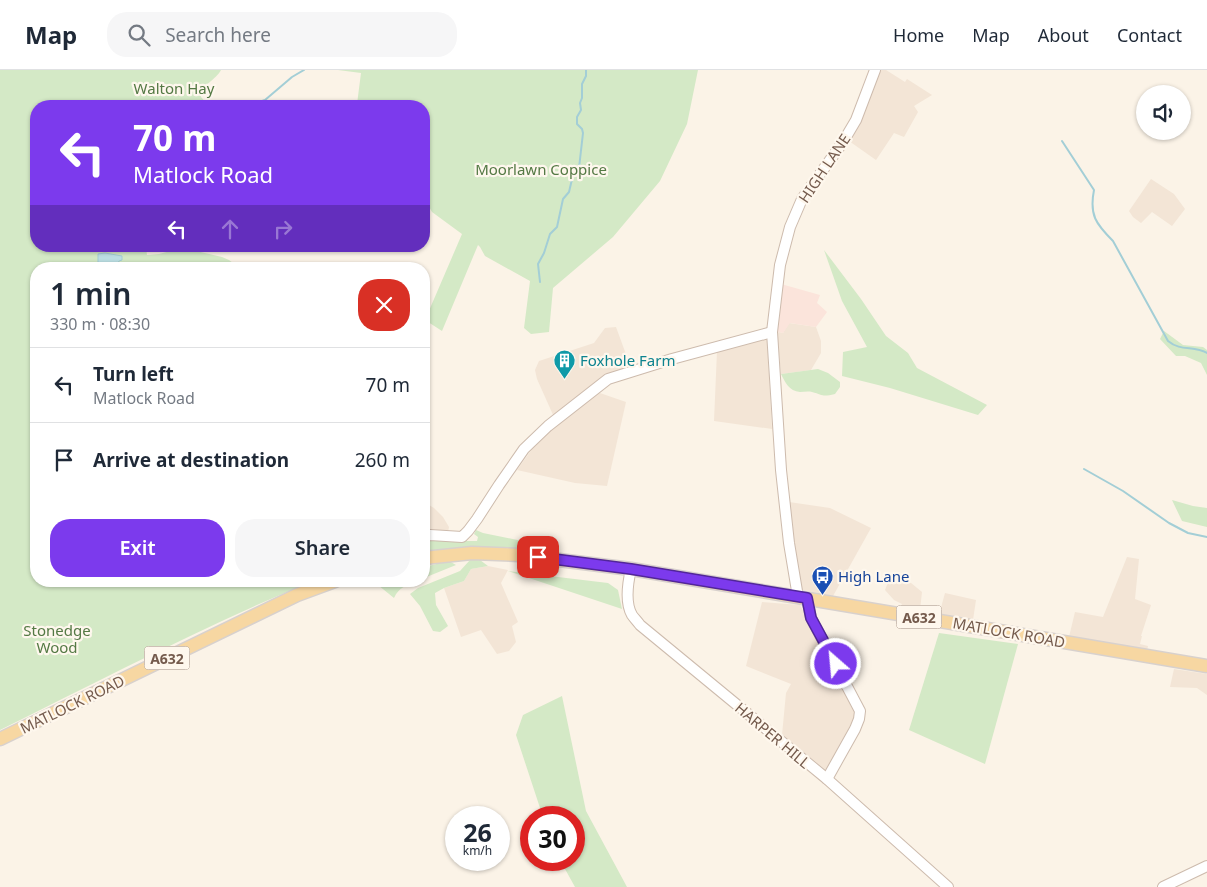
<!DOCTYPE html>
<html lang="en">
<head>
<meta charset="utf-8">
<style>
	:root { --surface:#fff; --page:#f6f6f7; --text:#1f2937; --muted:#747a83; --line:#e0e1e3; --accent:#7c3aed }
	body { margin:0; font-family:"Noto Sans",sans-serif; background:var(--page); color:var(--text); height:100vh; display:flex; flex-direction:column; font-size:19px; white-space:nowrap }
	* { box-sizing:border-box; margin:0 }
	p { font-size:16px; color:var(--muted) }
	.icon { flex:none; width:28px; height:28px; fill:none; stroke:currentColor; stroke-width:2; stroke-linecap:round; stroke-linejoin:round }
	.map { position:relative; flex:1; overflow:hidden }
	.sheet { position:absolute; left:30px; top:192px; width:400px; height:325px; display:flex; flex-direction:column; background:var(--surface); border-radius:20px; box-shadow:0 1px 4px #0004 }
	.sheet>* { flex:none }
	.guide { position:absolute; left:30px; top:30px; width:400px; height:152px; border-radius:20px; box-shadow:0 1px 4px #0004; background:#7c3aed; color:#fff; overflow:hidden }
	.fabs { position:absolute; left:1136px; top:15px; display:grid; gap:10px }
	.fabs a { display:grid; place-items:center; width:55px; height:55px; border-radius:50%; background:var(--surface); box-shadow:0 1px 4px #0004; font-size:25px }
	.speed { position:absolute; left:445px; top:736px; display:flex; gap:10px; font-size:25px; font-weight:700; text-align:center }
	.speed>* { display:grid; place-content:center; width:65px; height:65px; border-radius:50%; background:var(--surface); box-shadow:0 1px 4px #0004; line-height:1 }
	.speed small { font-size:12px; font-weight:400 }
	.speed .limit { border:8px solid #d22; background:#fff; color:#111 }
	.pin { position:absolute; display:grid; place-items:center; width:42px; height:42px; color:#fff; margin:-21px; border-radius:10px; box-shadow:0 2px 8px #0006 }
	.me { position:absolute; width:55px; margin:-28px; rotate:333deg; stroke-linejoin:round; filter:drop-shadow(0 0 4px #0008) }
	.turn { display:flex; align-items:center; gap:18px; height:105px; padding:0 20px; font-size:22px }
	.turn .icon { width:65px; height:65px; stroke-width:2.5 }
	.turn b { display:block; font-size:35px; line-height:42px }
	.lanes { display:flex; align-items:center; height:48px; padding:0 20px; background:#0003; justify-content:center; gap:25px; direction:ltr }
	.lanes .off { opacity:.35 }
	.round { display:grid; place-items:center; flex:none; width:52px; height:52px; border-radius:20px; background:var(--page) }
	.overview { display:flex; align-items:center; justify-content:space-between; height:85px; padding:0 20px }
	h1 { font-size:30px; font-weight:600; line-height:38px }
	.primary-button { display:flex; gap:10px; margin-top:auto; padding:10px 20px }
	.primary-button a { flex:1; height:58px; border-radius:20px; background:var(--accent); color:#fff; font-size:20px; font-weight:600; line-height:58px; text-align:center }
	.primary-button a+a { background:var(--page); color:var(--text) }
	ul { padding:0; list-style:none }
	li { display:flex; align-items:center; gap:15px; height:75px; padding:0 20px; border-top:1px solid var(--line) }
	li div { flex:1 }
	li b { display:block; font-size:19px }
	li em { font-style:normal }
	header { display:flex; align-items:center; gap:30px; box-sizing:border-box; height:70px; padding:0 25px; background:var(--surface); border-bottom:1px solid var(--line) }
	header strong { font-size:24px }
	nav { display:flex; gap:28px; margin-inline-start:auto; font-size:18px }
	.search { width:350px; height:45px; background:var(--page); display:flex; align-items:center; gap:12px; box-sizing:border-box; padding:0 18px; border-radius:20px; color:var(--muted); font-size:19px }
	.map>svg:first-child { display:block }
	.residential { fill:#f3e5d6 }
	.commercial { fill:#fbe4db }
	.green { fill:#d4e9c6 }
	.water { fill:#bcdfe4; stroke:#a3ced6 }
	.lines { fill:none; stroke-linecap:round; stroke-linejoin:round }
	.stream { stroke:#a3ced6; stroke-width:2 }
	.minor-casing { stroke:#cdbbad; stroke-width:12 }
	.major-casing { stroke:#d8d1cd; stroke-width:15 }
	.minor { stroke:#fff; stroke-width:10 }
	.major { stroke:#f7d7a2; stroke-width:12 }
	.route-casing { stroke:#51269a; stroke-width:12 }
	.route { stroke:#7c3aed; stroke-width:9 }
	.labels { text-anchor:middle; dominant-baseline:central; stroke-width:4.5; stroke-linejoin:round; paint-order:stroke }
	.shield { fill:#fef7ed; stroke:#9d897c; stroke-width:1 }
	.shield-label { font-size:14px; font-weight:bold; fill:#745a4c }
	.park-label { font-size:15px; fill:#547944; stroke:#fef7ed }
	.street-label { font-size:15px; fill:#745a4c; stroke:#fef7ed }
	.culture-label { font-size:15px; fill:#0d838f; stroke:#fef7ed; text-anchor:start }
	.transit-label { font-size:15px; fill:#164399; stroke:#fef7ed; text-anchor:start }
</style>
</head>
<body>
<header>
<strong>Map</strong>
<div class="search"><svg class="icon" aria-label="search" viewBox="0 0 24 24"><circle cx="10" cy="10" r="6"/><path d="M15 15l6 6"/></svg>Search here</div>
<nav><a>Home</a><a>Map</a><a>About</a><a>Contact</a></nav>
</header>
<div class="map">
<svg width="1207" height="817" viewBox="0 0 1207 817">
	<rect width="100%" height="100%" fill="#fbf3e7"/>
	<g class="residential">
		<polygon points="878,0 886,0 905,12 907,9 932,25 914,36 918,42 904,67 894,63 876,90 849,71"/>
		<polygon points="1151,109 1174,124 1185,139 1172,156 1152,142 1141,153 1133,147 1129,141"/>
		<polygon points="789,253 816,257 821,271 821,283 811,300 781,304 777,263 779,262 783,263"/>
		<polygon points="616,257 631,298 554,347 537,309 535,300 539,291 594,273 605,258"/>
		<polygon points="767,269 772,359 714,351 717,281"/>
		<polygon points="597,322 626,332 607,416 575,413 517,400 538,371"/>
		<polygon points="424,432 434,438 443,447 449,457 448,462 424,460"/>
		<polygon points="789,432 830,438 871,458 833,526 803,520 801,518 797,500"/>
		<polygon points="1127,487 1139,489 1135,529 1151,535 1141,566 1142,566 1140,574 1148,576 1147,581 1069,567 1075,542 1103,547"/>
		<polygon points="488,496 508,500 501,513 518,552 512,556 516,572 509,581 497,584 481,560 461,567 444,518 464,511 471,499"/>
		<polygon points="891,505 911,513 922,522 920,540 918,541 900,538 902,534 894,530 885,520"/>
		<polygon points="945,523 976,530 973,550 939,545"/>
		<polygon points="762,532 800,535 855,640 856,648 826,700 782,665 786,623 791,614 746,596"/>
		<polygon points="1174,599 1207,604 1207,625 1197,618 1170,617"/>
	</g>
	<polygon class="commercial" points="781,214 820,225 817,233 827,242 816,257 790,253 783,263 779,262 777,263"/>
	<g class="green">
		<path d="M0,0H221C215,11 204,12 201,27L209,36H36V176L146,177L147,185L159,184L178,179L192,180L222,187L229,190L241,199H207L193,193L190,199H36V511H313C206,555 103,609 0,660Z"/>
		<polygon points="338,0 698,0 687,54 660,111 613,167 553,218 549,262 531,264 524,258 530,211 485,186 480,177 478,175 442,261 425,250 462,164 432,142 424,128 424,36 359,36 357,34 361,3"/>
		<polygon points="824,180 861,229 886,266 908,283 917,298 987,335 978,345 890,318 842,306 843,282 867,277 842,231"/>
		<polygon points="1164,261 1183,275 1203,277 1207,280 1207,305 1201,293 1185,286 1176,286 1160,269"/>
		<path d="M818,299L828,303L840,312V317L835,324C822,327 823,325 812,322C808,321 804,322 800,322C789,321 785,312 781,304Z"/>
		<polygon points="1172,430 1193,436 1207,438 1207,457 1182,451"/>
		<polygon points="476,460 483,463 532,473 533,478 482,479 424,483 424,471 477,471 478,467 474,464"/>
		<polygon points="470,490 480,490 488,496 471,499 464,511 444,518 435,523 436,535 448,556 440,562 433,561 420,536 410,524 418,518 460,501"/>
		<polygon points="449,491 456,495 424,508 424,497"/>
		<polygon points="508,501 608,513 618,520 622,539"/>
		<path d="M373,511H417C406,516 399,517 394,528Z"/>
		<polygon points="939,563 1018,574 985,694 909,660"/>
		<polygon points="562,626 586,741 627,817 575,817 560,790 574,790 574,748 543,747 516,665 523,645"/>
	</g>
	<path class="water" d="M105,183L122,186V190L119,191L117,195C110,197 103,199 98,193V184Z"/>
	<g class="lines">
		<g class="stream">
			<polyline points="248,36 265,30 292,7 304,0"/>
			<path d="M1062,71L1094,120C1089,145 1096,154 1113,171L1168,271C1181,282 1194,275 1207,283"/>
			<polyline points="540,212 538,194 544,183 550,164 557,157 563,129 569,122 573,105 579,98 583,63 582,59 577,54 577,47 581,40 580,33 582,28 582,14 586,6 586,0"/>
			<polyline points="1084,399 1123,421 1169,453 1188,463 1207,467"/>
		</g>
		<defs>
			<g id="minor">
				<polyline points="424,466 430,465 462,467 468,461 477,449 499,415 524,379 548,356 608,309 672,289 772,262"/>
				<path d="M631,499C628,512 625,533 632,545C634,548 638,552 640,555L827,709L948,817"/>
				<polyline points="798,527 789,473 781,400 772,262 780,195 790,157 802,129 843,72 856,50 875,0"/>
				<polyline points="807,528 811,548 860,641 859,649 855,659 827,709"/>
				<polyline points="1163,817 1207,796"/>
			</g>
			<g id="major">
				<polyline points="424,488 472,483 519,485 631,499 1207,596"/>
				<polyline points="0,669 297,525 335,511"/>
			</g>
		</defs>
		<use href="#minor" class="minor-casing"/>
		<use href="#major" class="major-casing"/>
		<use href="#minor" class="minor"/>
		<use href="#major" class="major"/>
	</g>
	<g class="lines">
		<defs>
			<polyline id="route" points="538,487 631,499 807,528 811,548 836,594"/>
		</defs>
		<use href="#route" class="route-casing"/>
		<use href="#route" class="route"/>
	</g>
	<defs>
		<symbol id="building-pin" viewBox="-11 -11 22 30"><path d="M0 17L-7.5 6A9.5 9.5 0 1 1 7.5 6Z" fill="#0f9aa8" stroke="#fef7ed"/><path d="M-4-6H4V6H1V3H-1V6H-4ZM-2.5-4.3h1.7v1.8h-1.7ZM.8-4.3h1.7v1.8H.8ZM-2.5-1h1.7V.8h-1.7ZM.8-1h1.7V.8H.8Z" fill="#fff"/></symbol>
		<symbol id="bus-pin" viewBox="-11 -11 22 30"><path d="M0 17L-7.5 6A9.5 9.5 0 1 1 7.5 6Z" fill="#1a4fb4" stroke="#fef7ed"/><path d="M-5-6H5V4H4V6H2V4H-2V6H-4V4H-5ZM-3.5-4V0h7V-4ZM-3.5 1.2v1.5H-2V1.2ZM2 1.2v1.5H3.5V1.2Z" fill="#fff"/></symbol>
	</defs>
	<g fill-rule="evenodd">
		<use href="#building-pin" x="552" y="278" width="25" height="34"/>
		<use href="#bus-pin" x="810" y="494" width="25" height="34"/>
	</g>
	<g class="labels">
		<g class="shield">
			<rect x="896.5" y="535.5" width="45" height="23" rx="4"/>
			<rect x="144.5" y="576.5" width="45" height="23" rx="4"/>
		</g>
		<g class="shield-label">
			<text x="919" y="547">A632</text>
			<text x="167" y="588">A632</text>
		</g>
		<g class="park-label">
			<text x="174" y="18">Walton Hay</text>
			<text x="541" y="99">Moorlawn Coppice</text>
			<text x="57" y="560">Stonedge<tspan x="57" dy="17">Wood</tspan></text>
		</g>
		<g class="street-label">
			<text transform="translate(824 98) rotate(-56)">HIGH LANE</text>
			<text transform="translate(1009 562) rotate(10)">MATLOCK ROAD</text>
			<text transform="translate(72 634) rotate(-26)">MATLOCK ROAD</text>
			<text transform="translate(773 665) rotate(40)">HARPER HILL</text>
		</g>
		<g class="culture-label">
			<text x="580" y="290">Foxhole Farm</text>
		</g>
		<g class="transit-label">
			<text x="838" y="506">High Lane</text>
		</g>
	</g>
</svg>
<div class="fabs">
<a><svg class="icon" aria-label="sound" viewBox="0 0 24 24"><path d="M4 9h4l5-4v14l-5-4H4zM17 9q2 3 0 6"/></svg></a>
</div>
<div class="speed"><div>26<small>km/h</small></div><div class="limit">30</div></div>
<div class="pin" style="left:538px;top:487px;background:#d93025"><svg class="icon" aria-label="arrive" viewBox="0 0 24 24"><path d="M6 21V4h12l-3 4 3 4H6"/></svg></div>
<svg class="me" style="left:836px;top:594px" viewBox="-20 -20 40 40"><circle r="17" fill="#7c3aed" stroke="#fff" stroke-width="3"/><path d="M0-11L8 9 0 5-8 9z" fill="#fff"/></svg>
<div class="guide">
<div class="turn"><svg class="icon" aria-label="left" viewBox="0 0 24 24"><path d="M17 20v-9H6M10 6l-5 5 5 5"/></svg><div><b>70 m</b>Matlock Road</div></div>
<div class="lanes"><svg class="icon" aria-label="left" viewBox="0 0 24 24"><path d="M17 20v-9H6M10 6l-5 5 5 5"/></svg><svg class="icon off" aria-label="ahead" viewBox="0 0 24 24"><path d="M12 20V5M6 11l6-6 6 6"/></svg><svg class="icon off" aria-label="right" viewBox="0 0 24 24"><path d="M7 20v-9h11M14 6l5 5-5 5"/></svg></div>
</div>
<section class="sheet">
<div class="overview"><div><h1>1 min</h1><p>330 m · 08:30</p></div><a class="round" style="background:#d93025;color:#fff"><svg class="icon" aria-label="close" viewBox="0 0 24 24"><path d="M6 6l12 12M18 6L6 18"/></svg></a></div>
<ul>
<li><svg class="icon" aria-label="left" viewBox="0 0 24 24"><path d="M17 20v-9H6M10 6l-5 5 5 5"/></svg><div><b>Turn left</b><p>Matlock Road</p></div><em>70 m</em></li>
<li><svg class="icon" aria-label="arrive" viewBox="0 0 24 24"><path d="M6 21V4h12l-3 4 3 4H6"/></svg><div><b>Arrive at destination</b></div><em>260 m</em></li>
</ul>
<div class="primary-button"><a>Exit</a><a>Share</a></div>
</section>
</div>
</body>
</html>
